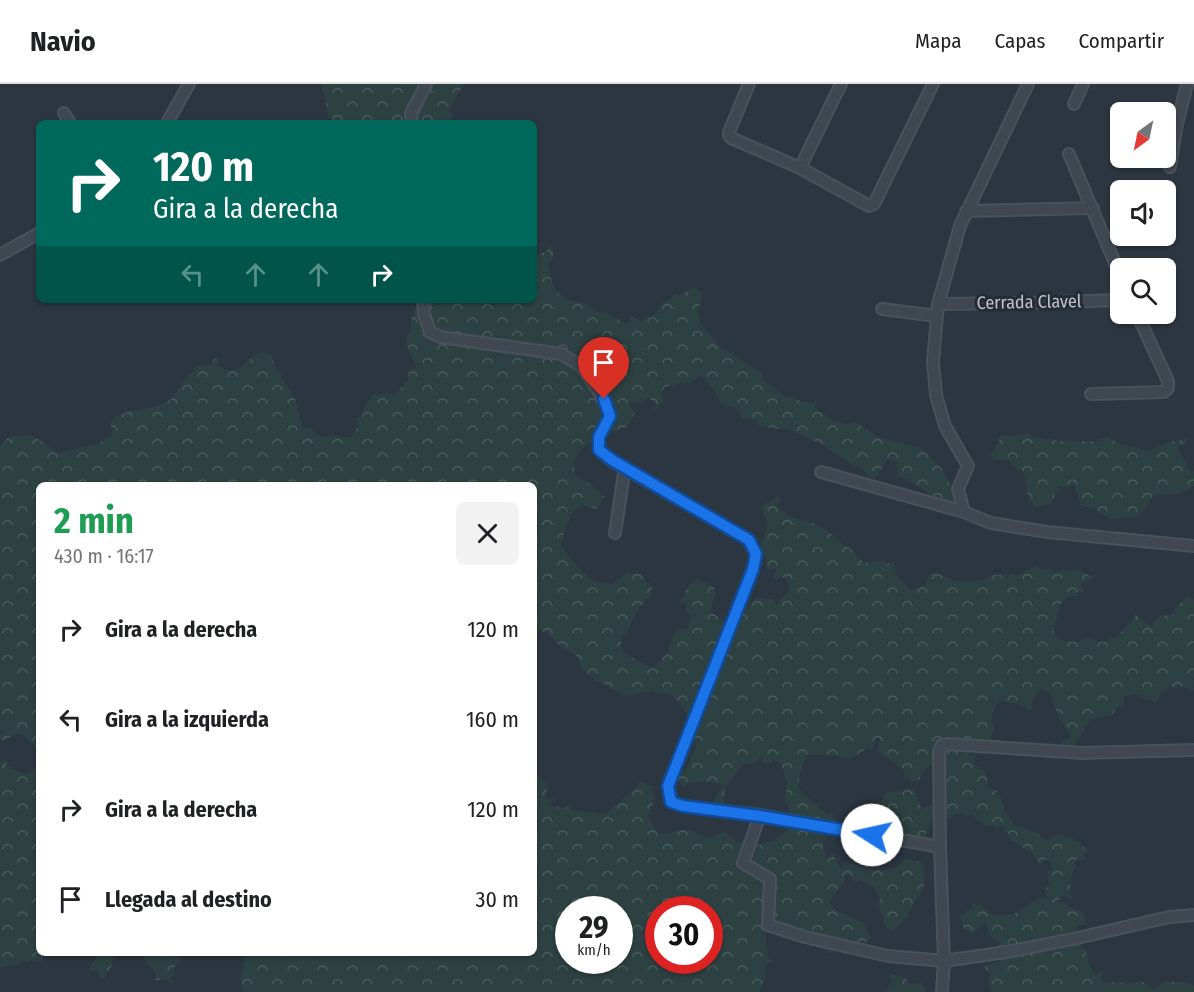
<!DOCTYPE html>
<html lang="es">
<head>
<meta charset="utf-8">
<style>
	:root { --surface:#fff; --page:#f2f2f2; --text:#202124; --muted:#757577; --line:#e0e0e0 }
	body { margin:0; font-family:"Fira Sans Condensed",sans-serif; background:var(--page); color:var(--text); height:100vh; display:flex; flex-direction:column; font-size:22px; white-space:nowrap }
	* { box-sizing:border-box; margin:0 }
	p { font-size:20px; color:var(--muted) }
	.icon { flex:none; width:33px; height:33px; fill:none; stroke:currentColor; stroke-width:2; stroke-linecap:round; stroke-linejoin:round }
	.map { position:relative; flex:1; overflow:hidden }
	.drawer { position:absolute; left:36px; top:398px; width:501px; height:474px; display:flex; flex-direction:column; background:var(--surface); border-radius:9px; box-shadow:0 2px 4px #0004 }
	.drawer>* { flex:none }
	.top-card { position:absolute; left:36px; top:36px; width:501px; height:183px; border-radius:9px; box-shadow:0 2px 4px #0004; background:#00695c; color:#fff; overflow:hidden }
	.needle { width:39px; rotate:213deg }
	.controls { position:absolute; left:1110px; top:18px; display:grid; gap:12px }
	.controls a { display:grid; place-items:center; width:66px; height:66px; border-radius:9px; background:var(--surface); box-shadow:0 2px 4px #0004; font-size:30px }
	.speed { position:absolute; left:555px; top:812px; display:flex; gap:12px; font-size:30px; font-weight:700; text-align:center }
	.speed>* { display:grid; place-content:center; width:78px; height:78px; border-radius:50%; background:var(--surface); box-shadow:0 2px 4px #0004; line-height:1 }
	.speed small { font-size:15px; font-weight:400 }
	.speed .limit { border:9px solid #d22; background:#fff; color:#111 }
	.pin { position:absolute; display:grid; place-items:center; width:51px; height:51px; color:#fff; margin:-62px -26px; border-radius:50% 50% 50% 0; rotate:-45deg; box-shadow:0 0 6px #0007 }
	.pin .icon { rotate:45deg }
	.me { position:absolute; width:66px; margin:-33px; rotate:280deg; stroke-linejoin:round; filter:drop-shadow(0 0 4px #0008) }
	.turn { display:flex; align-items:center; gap:21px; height:126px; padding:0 18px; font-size:27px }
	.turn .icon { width:78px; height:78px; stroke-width:2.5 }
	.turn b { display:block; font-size:42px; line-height:51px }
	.lanes { display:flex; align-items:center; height:57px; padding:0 18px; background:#0003; justify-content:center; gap:30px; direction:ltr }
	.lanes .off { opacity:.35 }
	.round { display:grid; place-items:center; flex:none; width:63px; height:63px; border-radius:9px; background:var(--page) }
	.overview { display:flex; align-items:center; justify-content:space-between; height:102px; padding:0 18px }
	h1 { font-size:36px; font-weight:700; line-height:45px; color:#1e9e55 }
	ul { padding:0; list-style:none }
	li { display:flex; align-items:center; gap:18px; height:90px; padding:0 18px }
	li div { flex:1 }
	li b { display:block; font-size:22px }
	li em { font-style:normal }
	header { display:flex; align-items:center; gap:36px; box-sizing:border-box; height:84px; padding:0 30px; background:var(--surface); border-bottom:2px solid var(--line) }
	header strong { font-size:28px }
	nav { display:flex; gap:33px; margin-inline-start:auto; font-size:21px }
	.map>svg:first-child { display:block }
	.forest { fill:url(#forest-crowns); fill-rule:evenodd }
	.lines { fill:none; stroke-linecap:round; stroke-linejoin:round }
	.minor-casing { stroke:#49515a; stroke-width:14 }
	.minor { stroke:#3f4851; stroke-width:10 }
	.route-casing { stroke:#114b97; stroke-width:15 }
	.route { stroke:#1a73e8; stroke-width:10 }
	.labels { text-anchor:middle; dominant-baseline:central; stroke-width:6; stroke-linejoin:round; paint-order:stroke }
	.street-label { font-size:18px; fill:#bcc3cb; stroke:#242d36 }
</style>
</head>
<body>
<header>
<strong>Navio</strong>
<nav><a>Mapa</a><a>Capas</a><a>Compartir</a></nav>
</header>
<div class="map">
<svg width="1194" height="908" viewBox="0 0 1194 908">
	<defs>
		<pattern id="forest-crowns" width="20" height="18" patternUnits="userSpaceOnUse" patternTransform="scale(1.5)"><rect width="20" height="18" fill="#2d4142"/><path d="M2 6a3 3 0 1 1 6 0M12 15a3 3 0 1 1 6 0" fill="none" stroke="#4a5b5c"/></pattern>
	</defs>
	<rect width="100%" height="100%" fill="#2b3641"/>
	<g class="forest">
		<polygon points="321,0 464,0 448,27 454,31 448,39 335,39 328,29"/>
		<path d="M552,162L554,173L548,181C550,188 551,198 555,205C560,213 577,220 585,219L597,228H603L627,240L630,237L631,231L640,237L647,233L653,232L662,219L672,214L674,209L679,212L693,203L701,208L702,212L698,227L700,239L719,262L762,289L763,296L785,312L808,319L817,317L814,323L834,337L845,340L855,338L876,352L921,364L944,387L949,399L954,402L957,418L943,419L905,394L897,392V377L888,375L875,395L868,391L859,382L851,380L823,361L788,345H779L759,342L756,336L743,335L738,325L722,321L713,305L701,291L690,299H681L665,303L661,308L664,317L655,326L654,323L656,319L649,314L640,318L630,319L631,323L635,329L627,343L614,347L601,343C592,365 570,362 575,391L591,400L604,413L597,425L582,421L569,431L570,435L567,440L561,460C567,472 585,493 598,498C602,499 609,499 613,500L626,489L640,490L652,502L651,512C638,522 631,536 627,551L622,550L621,562L626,571L654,584L668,568L670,559L676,546L687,544L691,532L685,527L687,521L680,518L689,501L699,495L714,503L716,510L710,527L733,544L756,513L775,516L776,522L790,505L785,493L777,495L773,494L777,484L768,486L765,472L760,461C769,445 769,440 761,423L780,411V417L777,422L786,430L801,436L816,440L832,450L841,459L850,464L864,479L883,477L887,480L893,478L896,485L894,488L910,506L924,502L931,488L939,490L953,496L966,498L987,495L993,491L1013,490L1016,492L1036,482L1042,486L1050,485L1054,488L1077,485L1092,493L1090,496L1080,500L1084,508L1078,509L1077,512L1067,513L1061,520L1053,546L1061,556L1076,558L1088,555L1101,558L1117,553L1136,531L1150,542L1161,532L1171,531L1176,523L1188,512L1194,516V594L1192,596L1194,597L1193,608L1183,602L1179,604L1169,602L1166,607L1163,606L1156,618L1145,615L1137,610L1124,612V622L1117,623L1112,631L1091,635L1069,670H1062L1060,660L1063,656L1070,655L1071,652L1058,633L1050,609L1041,604L1033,615L1032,626C1026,625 1020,621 1014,619C1008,618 1005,618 1000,616L991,631L994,644L991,654L992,661L975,663L969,671L971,672L975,670V682L984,686L987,692V703L997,707L1003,719L1004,726L1014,741C1027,744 1037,748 1047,756L1058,750L1081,758L1080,760L1088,766L1084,770L1086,776L1078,775L1074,777L1076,783C1068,793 1071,804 1072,816L1065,812L1061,813L1058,817L1062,820L1063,818L1069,823L1084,829L1086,840L1077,842L1080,850L1077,858L1086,867L1090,883L1096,892L1104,886L1101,894L1103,898L1131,899L1142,897L1153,905L1166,897L1191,900L1194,902V908H991L988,895L991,891L984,883L989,880L1000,878L1002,869L998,870L996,864L1000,859L990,852L985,837L973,850L964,845L960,833L967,827L973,824L972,820L980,821L995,832L1012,831L1041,813L1050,815L1046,811L1045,806L1051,799L1048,798V786H1053L1051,778L1045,775L1043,779L1040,780L1032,769L1011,756L1007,747L1003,748L1004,742L997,744L993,741L987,743L971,730L966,733L961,729L953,732L950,735L942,734L943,728L933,729L930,741L923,758L906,750L889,756C877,750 871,738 860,733L868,726H873L876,719L883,716L886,708H896L914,704L920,721L925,725L930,721L936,724L933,710C939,701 944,693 945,681L932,680L930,683L925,685L919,696L910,698L909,693L904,696L905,687C895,681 887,673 877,667L880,656L878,653L870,668L869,663C862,666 858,672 852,674C846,676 842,673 837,672C827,671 816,670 806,671L799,693V705L814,720L820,719L817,723L827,730L832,729L835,738L823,757L826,775L834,769L836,778L842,784L844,778L850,779L874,786L878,785L884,786L896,784L906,775L922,778C925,788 926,800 921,809C915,818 913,816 911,827L907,828L909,832L893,847L886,844L880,825L877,819L880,815L875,804L860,796L855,798L850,790L844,792L845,796L829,818L837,827L863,838L871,854L858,865H847L844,870L837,863L835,867L829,870L800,846L783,840L765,851L768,873L774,878L768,879L765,884C768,896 761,898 760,908H243C240,901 239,889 244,883L243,880L245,869L534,868V694L539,692L548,702L545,714L548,716L554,714L549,722L564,724L571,722V726L605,730L629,710L641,697L652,703L655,714L648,732L658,751L688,745L710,755L725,747L738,760L744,756L749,764L776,755L793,741L791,730L789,729L790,725L785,716L787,699L781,680L770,673L773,679H763L760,674L753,680H742L739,686L725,703L724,722L716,736C707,723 716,711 724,701L707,698H690L683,703L678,695L687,684L696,663L690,635L679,618L671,611L661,609L658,610L653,607L626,612L596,596L582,586L576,571L556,559L552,553L549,554L547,547L544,548L538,544L534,549V400H39V868L41,869L44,877L34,878L32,875L27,878L22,877L19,881H12L0,885V679L6,675L7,682L27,691L37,682L38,665L25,652L19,649L2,657L0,655V650L5,648L0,646V363L8,353L22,351L33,352L59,369L99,359L112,351L111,339L115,333L130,327L155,323L170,316L189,291L199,281L212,280L214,275H218L219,282L229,287L241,284L252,273L261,268L271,270L276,286L280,288C282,298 291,305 295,315C298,324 300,335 303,344L311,343L315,349L322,353L331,351L351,354L358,341L356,335L361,332L365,321L373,310H395L408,296L409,286L416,284L407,261L406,253L410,248L411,237L418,216H534V177L541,169H544ZM568,825H620V876H568ZM658,825H710V876H658Z"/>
		<path d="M1028,349L1033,353L1061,357L1065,356L1073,358L1085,357L1096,358L1106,353L1122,360L1148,367L1167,359L1187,355V360L1178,364L1189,385L1194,388V402C1182,411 1168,410 1153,412L1143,428L1136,434L1130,433L1111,435L1095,425L1080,421L1075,401L1064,403L1059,402L1061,409L1055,408L1054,414L1050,420L1037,423L1029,418L1024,388L1017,384L1012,383L1011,377L996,376L990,372L1002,351H1021Z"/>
		<polygon points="96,869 117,869 113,875 112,881 103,896 101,894 97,886 91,887 90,884 96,874"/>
		<polygon points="141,869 180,869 178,871 183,873 174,884 174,893 169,894 175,900 162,895 156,897 155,888 147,880"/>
		<polygon points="888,889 906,894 909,901 921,898 926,905 924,908 886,908 892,897"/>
	</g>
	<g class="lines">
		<defs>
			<g id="minor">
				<polyline points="749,0 729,48 729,51 731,54 800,84 869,122 874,120 933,0"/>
				<polyline points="1074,20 1083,0"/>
				<polyline points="64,29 70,39"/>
				<polyline points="167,39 189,0"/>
				<polyline points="412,39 411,30 426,0"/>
				<polyline points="1069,70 1120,191"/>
				<polyline points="1170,83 1177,40 1187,0"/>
				<polyline points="800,84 841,0"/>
				<polyline points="966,127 1093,124"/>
				<polyline points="0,171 39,149"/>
				<polyline points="423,216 424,230 430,248 440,253 561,270 581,282 604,315 610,332 599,353 599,366 612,377 749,456 756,470 753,485 668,702 671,718 683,722 760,731 940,763"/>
				<polyline points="938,220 1027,219 1120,216"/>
				<polyline points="882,225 937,232"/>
				<polyline points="1091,310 1164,308 1168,304 1168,297 1137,230"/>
				<polyline points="821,388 964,428 991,439 1047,448 1194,462"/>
				<polyline points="964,428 958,405 968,382 945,342 936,311 933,278 938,220 960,142 1028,0"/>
				<polyline points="615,449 625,383"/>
				<polyline points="760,731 743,779 770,795 768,841 805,853 888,872 944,877 1007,868 1073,855 1169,833 1194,831"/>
				<polyline points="942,908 944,877 940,763 939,667 942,661 949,660 1081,669 1194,666"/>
			</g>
		</defs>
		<use href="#minor" class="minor-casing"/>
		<use href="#minor" class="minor"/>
	</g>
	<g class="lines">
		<defs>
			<polyline id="route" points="604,315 610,332 599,353 599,366 612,376 749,456 756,470 753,485 668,702 671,718 683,722 760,732 872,751"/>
		</defs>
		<use href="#route" class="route-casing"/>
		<use href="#route" class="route"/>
	</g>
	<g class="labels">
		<g class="street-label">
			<text transform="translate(1029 218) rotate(-1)">Cerrada Clavel</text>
		</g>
	</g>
</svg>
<div class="controls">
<a><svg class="needle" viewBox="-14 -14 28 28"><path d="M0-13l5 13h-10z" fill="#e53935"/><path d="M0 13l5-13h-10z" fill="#757577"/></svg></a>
<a><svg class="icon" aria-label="sound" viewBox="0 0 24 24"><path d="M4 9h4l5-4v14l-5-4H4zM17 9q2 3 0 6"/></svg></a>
<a><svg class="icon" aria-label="search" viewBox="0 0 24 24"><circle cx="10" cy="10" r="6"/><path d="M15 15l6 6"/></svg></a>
</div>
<div class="speed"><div>29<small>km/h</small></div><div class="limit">30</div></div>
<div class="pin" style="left:604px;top:315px;background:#d93025"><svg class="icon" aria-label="arrive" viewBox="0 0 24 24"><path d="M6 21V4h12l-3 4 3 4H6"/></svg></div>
<svg class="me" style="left:872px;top:751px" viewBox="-20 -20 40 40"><circle r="19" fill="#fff"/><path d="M0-13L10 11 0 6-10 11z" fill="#1a73e8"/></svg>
<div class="top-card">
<div class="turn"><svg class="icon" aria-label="right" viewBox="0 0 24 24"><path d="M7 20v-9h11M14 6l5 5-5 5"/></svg><div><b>120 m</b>Gira a la derecha</div></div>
<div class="lanes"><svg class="icon off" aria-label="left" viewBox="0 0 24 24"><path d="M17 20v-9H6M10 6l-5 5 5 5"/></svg><svg class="icon off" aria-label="ahead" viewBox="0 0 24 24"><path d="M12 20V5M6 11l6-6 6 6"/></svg><svg class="icon off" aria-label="ahead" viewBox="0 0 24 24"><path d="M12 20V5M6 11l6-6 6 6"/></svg><svg class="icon" aria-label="right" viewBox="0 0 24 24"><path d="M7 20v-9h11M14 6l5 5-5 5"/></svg></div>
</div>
<section class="drawer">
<div class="overview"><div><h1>2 min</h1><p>430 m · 16:17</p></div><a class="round"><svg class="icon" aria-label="close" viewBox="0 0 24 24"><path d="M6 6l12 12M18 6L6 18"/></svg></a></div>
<ul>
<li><svg class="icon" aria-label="right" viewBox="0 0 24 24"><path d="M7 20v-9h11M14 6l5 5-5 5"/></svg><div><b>Gira a la derecha</b></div><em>120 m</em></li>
<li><svg class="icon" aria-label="left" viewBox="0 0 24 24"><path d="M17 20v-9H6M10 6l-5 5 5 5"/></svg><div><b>Gira a la izquierda</b></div><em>160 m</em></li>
<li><svg class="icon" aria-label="right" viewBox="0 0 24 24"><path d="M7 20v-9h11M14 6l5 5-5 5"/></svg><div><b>Gira a la derecha</b></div><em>120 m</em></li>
<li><svg class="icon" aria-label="arrive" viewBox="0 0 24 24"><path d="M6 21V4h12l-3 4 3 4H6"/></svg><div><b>Llegada al destino</b></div><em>30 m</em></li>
</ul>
</section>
</div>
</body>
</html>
